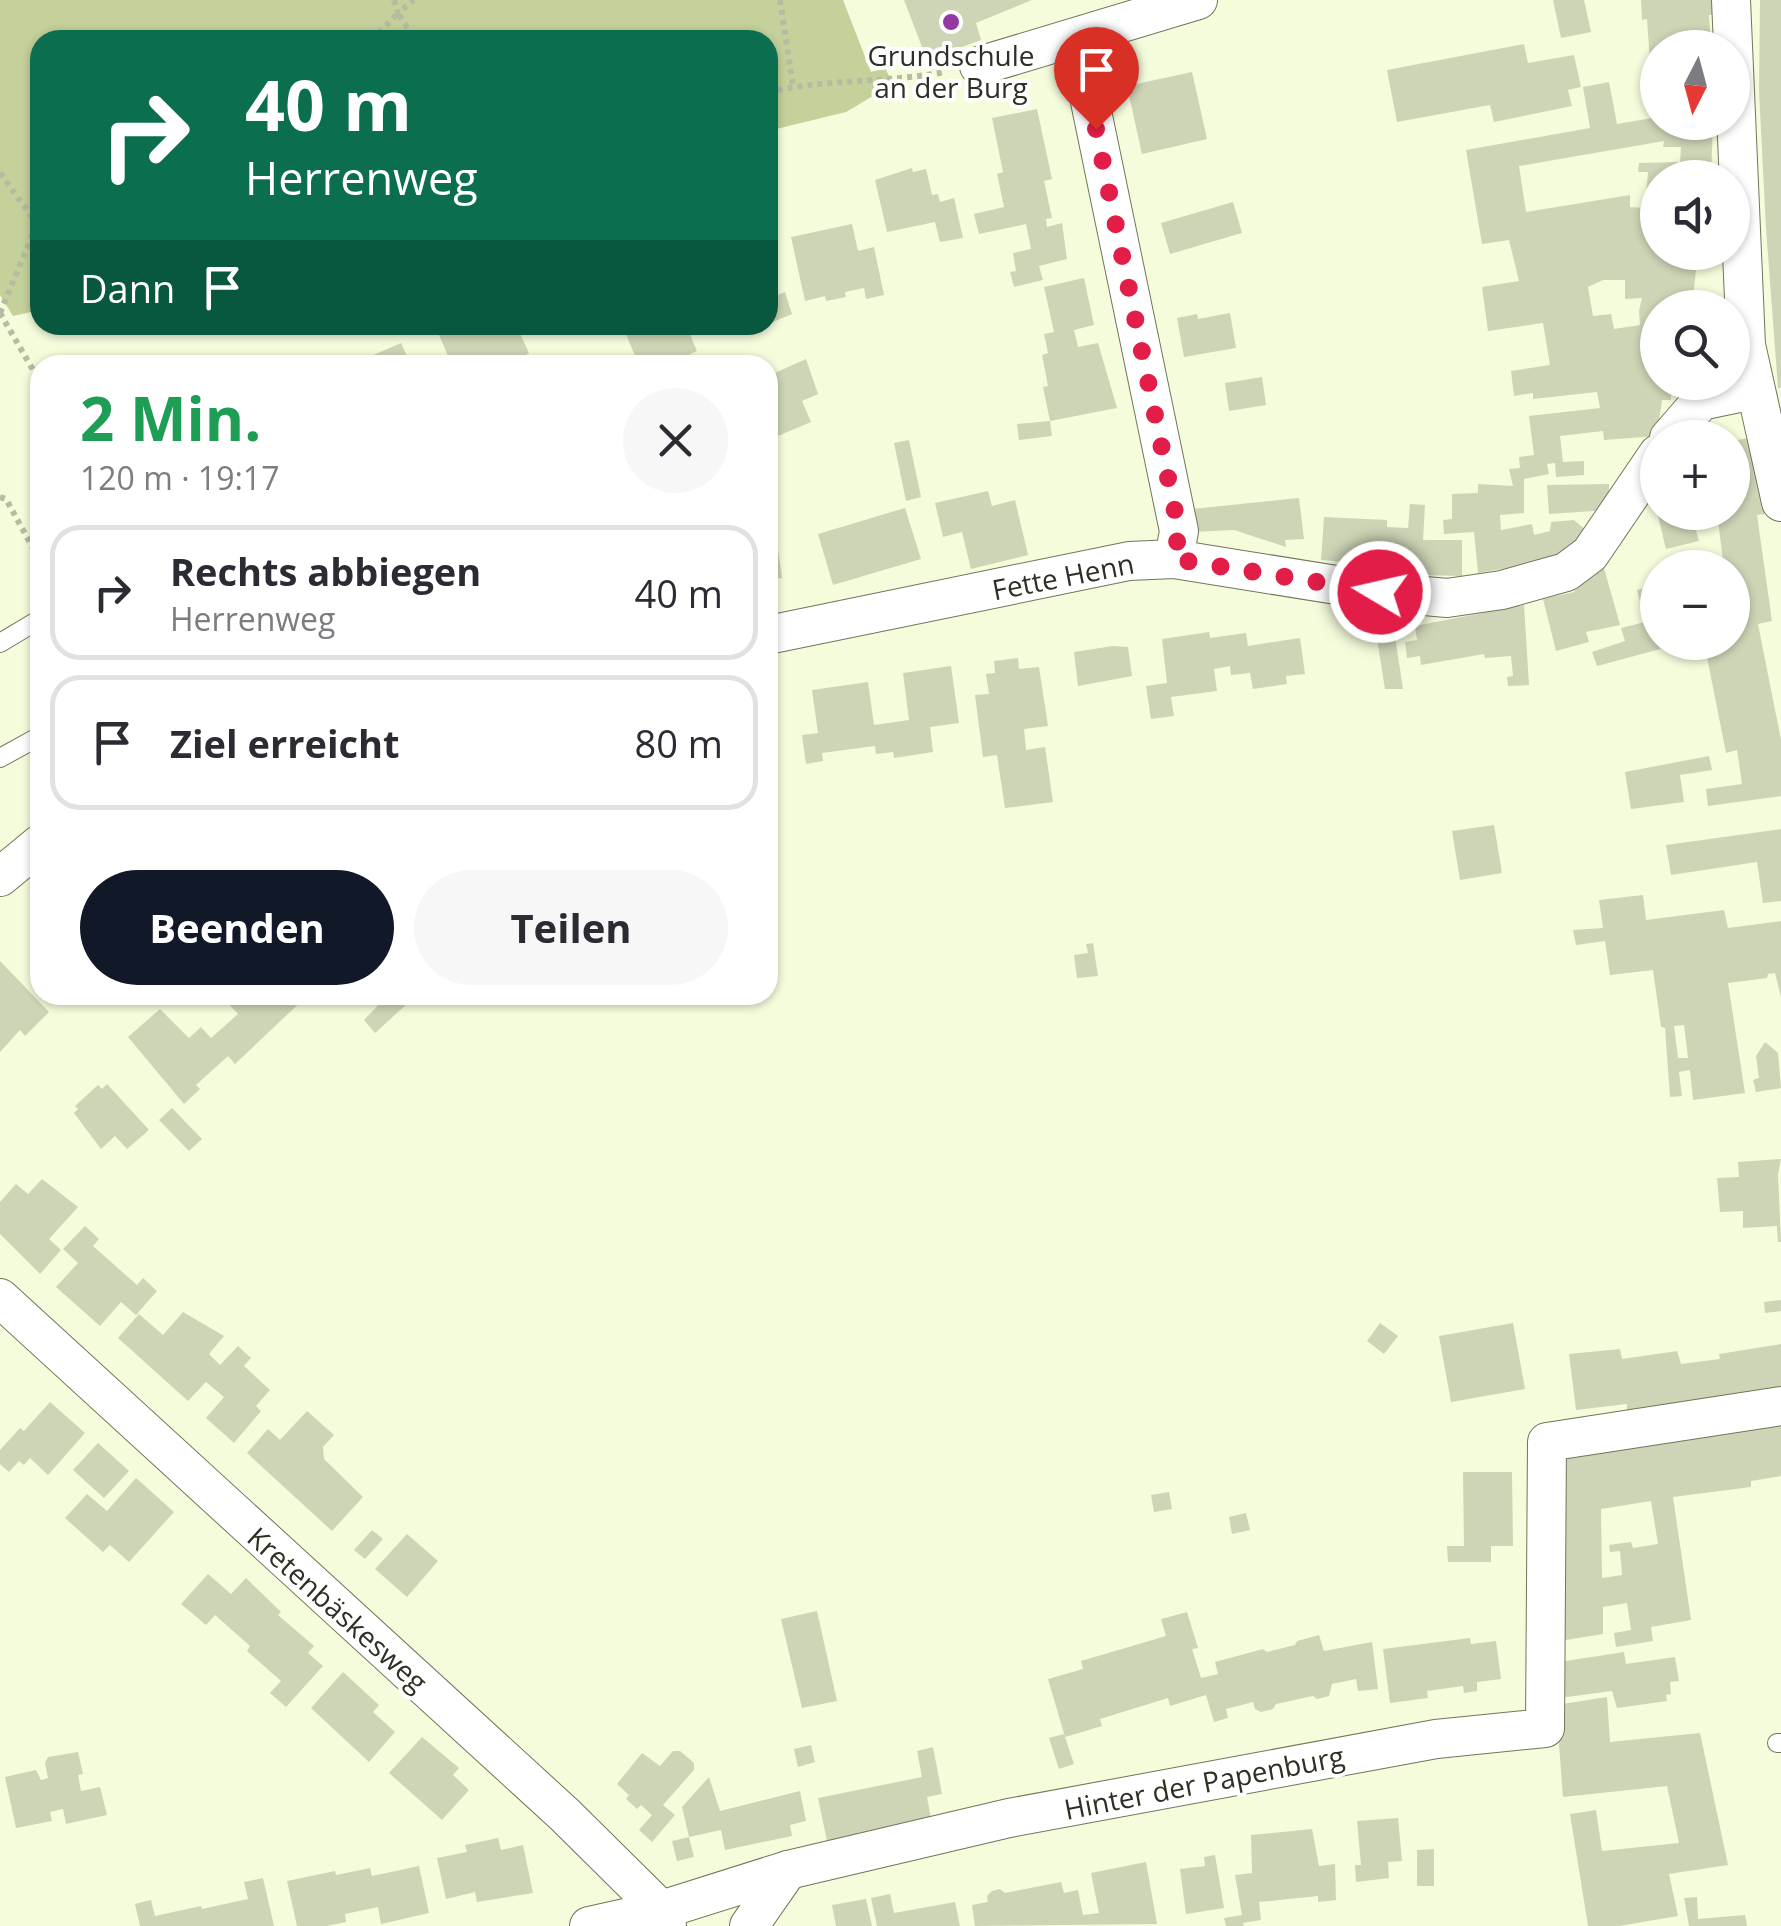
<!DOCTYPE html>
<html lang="de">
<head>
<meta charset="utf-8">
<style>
	:root { --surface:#fff; --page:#f7f7f7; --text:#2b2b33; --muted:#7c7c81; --line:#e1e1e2; --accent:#111827 }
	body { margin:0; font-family:"Open Sans",sans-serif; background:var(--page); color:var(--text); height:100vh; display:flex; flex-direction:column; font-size:38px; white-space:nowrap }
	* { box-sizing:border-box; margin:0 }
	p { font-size:32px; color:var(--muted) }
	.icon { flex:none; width:55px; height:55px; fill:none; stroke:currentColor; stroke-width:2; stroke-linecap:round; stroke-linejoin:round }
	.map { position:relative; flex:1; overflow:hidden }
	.side { position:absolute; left:30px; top:355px; width:748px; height:650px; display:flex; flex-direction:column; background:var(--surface); border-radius:30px; box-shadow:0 2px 8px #0004 }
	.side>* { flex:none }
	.guide { position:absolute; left:30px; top:30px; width:748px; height:305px; border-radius:30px; box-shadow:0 2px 8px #0004; background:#0b6e4f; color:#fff; overflow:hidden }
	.needle { width:65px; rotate:186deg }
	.fabs { position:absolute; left:1640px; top:30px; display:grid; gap:20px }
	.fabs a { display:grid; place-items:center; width:110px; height:110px; border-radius:50%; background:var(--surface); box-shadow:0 2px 8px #0004; font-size:50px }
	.pin { position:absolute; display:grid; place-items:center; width:85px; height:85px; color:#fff; margin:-102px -42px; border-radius:50% 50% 50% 0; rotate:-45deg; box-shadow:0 0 10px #0007 }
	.pin .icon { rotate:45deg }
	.me { position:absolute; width:110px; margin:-55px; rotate:279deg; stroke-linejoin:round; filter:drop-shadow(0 0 8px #0008) }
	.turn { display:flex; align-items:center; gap:35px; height:210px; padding:0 50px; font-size:45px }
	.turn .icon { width:130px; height:130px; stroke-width:2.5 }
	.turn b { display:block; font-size:70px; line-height:85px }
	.then { display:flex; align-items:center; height:95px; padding:0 50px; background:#0003; gap:20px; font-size:38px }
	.round { display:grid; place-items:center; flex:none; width:105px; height:105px; border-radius:52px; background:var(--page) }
	.headline { display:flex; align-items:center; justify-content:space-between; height:170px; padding:0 50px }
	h1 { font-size:60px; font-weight:700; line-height:75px; color:#1e9e55 }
	.primary-button { display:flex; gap:20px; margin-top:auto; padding:20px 50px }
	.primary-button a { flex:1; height:115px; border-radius:60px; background:var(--accent); color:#fff; font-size:40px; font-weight:700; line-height:115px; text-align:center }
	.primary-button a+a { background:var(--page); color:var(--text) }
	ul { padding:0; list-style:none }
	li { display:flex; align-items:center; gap:30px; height:135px; margin:0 20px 15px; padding:0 30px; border:5px solid var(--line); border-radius:30px }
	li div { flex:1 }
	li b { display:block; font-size:38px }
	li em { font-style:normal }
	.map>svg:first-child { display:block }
	.green { fill:#c5d19b }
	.building { fill:#cdd5b6; fill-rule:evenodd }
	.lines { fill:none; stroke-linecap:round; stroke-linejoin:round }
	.service-casing { stroke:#70765a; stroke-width:20 }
	.minor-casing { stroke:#70765a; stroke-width:40 }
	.path { stroke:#b6bca2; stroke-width:6; stroke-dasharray:5 5; stroke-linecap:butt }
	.service { stroke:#fff; stroke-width:18 }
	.minor { stroke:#fff; stroke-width:38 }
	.route { stroke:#e11d48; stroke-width:18; stroke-dasharray:0 32.4 }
	.poi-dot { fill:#9439a4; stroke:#fff; stroke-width:4 }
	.labels { text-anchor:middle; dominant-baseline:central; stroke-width:8; stroke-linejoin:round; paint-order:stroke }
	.poi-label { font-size:28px; fill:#2e3024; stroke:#fff }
	.street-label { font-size:28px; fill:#2e3024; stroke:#fff }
</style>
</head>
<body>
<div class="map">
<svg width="1781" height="1926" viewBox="0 0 1781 1926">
	<rect width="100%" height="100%" fill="#f4fcdc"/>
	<polygon class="green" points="0,0 843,0 871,72 885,68 893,84 846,112 768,131 768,40 40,40 40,310 13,316 0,295"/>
	<g class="building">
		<polygon points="904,0 1032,0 976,23 981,40 927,60"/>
		<polygon points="1553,0 1584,0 1591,32 1561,38"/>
		<polygon points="1641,0 1713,0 1714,15 1709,15 1711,48 1658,48 1658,61 1650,62 1647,19 1642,20"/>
		<polygon points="1760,0 1781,0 1781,388 1778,388 1766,229 1759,91"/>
		<polygon points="1524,44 1528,63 1574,55 1581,87 1568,90 1572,106 1494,122 1490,105 1397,122 1387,70"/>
		<polygon points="1192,72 1207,139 1142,154 1127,86"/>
		<path d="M1609,82L1617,124L1658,117V122H1713L1711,178H1658V252H1698L1692,307L1658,308V382H1677V388L1671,392V400H1662L1657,436L1604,440L1603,431L1560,436L1563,462L1584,461V475L1556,477L1555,463L1547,464L1549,474L1524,479V513L1500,515L1501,530L1532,524L1534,535L1550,531L1551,522L1574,520L1587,531L1568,550L1538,563L1478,573L1474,532L1444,534L1443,520L1452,519V494L1478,493V484L1513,486L1509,469L1520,468L1519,457L1534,455L1529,416L1600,408L1597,392L1533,399V393L1514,396L1511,371L1550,365L1543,323L1488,331L1482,287L1519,281L1509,240L1482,244L1466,150L1590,128L1583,87ZM1664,141L1663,147H1681L1680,162L1639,163L1638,172H1648L1645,208L1630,207V195L1526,212L1519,166ZM1603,280H1625V299L1642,298L1639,311L1640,325L1614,329L1611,314L1593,316L1588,287Z"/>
		<polygon points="1037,109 1052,179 1044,181 1052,218 1046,219 1047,227 1062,223 1067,259 1039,266 1043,280 1014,287 1010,272 1016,271 1013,253 1031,249 1026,224 979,234 974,214 1004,207 997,174 1003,172 992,118"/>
		<polygon points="912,168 913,172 926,169 932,195 938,194 940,202 954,198 963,238 940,242 935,222 887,232 875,180"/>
		<polygon points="1233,202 1242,233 1170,254 1161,223"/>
		<polygon points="852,224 858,251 874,247 884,295 866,299 864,288 845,292 846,297 826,301 825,296 805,301 791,237"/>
		<polygon points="1084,278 1094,325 1074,330 1078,347 1098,343 1117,408 1050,421 1052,436 1019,440 1017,424 1050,421 1043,387 1048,386 1042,355 1048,353 1044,334 1054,332 1044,287"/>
		<polygon points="768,291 770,298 785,292 792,314 768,324"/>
		<polygon points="1230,313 1236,348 1184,357 1177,318 1197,314 1198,319"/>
		<polygon points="444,325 516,325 529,353 509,365 452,365 436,328"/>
		<polygon points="622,325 686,325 697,351 668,365 639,365"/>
		<polygon points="401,343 411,365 358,365 357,362"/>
		<polygon points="806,359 818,394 802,401 811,422 771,439 768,432 768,376"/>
		<polygon points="1262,377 1266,405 1229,411 1225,383"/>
		<polygon points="1753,437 1766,514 1757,515 1772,621 1758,624 1781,740 1781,796 1708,806 1706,789 1742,784 1737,750 1726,753 1704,642 1732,642 1732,630 1738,629 1732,609 1732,568 1724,568 1718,521 1720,512 1732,512 1732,441"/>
		<polygon points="909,440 921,497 906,501 894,443"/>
		<polygon points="1609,484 1609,510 1549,514 1547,485"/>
		<polygon points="988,491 992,506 1015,500 1028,555 971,569 962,532 943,537 935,503"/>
		<polygon points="1299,498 1304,539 1285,540 1286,547 1234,530 1192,532 1192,509"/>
		<polygon points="1410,504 1425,505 1423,540 1462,540 1462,576 1385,574 1385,565 1321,560 1324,517 1387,520 1387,527 1408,528"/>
		<polygon points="905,508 921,559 833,585 818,534"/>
		<polygon points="1657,512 1708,512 1710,522 1694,524 1699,541 1666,549"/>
		<polygon points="773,514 782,578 768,580 768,515"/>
		<polygon points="1602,561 1620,625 1586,632 1589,642 1556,651 1543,599 1574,592"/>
		<polygon points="1658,585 1658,610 1643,614 1637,590"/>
		<polygon points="1524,605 1529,685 1508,686 1507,677 1513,676 1511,656 1485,658 1484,654 1421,665 1420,656 1407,658 1405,642 1417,640 1415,626"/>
		<polygon points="1649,621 1658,642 1679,644 1597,666 1592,652 1625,641 1621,628"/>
		<polygon points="1394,630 1403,689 1385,689 1376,632"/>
		<polygon points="1209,632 1210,638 1246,633 1248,646 1300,638 1305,674 1286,676 1287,684 1253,689 1250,673 1231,675 1230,666 1214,669 1217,691 1171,697 1174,716 1151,719 1146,686 1167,683 1162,639"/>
		<polygon points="1113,646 1128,647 1132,676 1078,686 1074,652"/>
		<polygon points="1018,658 1019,669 1039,667 1048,726 1024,729 1026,750 1045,747 1053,802 1005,808 997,755 983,757 975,695 989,694 986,674 995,673 994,661"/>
		<polygon points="951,666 959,723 930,727 933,752 894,758 893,752 876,754 875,746 822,753 823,761 806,764 802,735 818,733 812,690 868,682 874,725 909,720 903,673"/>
		<polygon points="768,691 778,743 768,745"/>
		<polygon points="1709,756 1712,770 1680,775 1684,802 1631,809 1625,772"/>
		<polygon points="1494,825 1502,873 1460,880 1452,831"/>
		<polygon points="1781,829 1781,901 1763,903 1757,862 1671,875 1666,845"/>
		<path d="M1643,895L1646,920L1724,910L1728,928L1781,921V997L1775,973L1768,974L1767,978L1728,983L1745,1093L1693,1100L1690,1070L1679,1072L1682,1096L1670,1097L1665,1028L1661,1027L1653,970L1610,975L1605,941L1576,945L1573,930L1603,928L1599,900ZM1684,1025L1688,1058H1678L1674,1026Z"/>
		<polygon points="1093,943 1098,976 1077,978 1074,955 1088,953 1086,944"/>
		<polygon points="0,961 49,1012 25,1036 20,1030 0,1052"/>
		<polygon points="220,995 308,995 235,1064 228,1056 196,1085 200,1089 184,1104 128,1037 160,1009 189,1038 201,1027 211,1038 238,1014"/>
		<polygon points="388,995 401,995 408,1003 375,1033 364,1020"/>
		<polygon points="1765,1042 1778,1053 1781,1088 1756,1092 1753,1080 1759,1078 1756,1056"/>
		<polygon points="107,1084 149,1130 127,1149 115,1136 101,1149 74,1113 78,1109 75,1106 98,1085 102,1089"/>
		<polygon points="172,1108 202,1139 189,1151 159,1120"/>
		<polygon points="1781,1159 1778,1174 1781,1242 1778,1242 1777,1226 1743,1228 1743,1211 1720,1212 1717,1178 1739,1177 1738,1162"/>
		<polygon points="42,1179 78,1207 49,1239 61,1250 40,1274 0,1234 0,1202 16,1184 28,1194"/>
		<polygon points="85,1226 99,1239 93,1246 137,1285 143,1278 157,1291 136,1315 121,1302 100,1326 56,1287 78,1263 63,1249"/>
		<polygon points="1781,1300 1781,1311 1765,1313 1764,1302"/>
		<polygon points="183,1312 224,1336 209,1354 220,1365 238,1346 251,1358 244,1366 270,1390 256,1406 261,1411 234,1443 206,1418 224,1397 206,1382 188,1401 118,1338 139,1314 163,1335"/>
		<polygon points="1380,1323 1398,1336 1384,1354 1367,1341"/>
		<polygon points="1513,1323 1525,1389 1451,1402 1439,1336"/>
		<polygon points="1781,1344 1781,1389 1627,1411 1627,1404 1576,1410 1569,1354 1620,1349 1622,1359 1677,1351 1681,1364 1720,1359 1719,1354"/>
		<polygon points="50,1402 85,1433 48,1475 30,1458 24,1465 19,1461 9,1472 0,1464 0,1450 20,1428 24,1431"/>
		<polygon points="307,1411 334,1435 323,1447 324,1459 363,1497 332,1531 247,1453 268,1429 280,1440"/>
		<path d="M1781,1425V1476L1751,1481V1487L1673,1497L1691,1620L1651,1627L1653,1641L1616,1647L1614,1633L1631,1630L1627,1603L1603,1607V1634L1559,1641L1558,1458ZM1651,1501L1658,1544L1633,1548L1631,1542L1609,1545L1610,1552L1620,1551L1622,1575L1602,1578L1601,1509Z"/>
		<polygon points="98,1443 129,1471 104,1498 73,1470"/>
		<polygon points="1463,1472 1512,1472 1513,1546 1491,1546 1491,1562 1448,1562 1447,1546 1464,1546"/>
		<polygon points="136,1478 174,1512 129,1562 110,1545 103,1552 65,1518 87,1494 107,1511"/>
		<polygon points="1169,1492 1172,1509 1154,1512 1151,1495"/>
		<polygon points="1246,1513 1250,1530 1232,1534 1229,1517"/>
		<polygon points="372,1530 383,1539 365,1559 354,1550"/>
		<polygon points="407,1534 438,1561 407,1597 375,1569"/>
		<polygon points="208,1574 231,1594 246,1578 281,1612 278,1615 314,1646 308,1653 323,1666 286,1707 270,1693 281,1681 247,1651 250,1646 215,1615 206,1625 181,1604"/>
		<polygon points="817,1611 837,1701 802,1708 781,1619"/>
		<polygon points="1187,1612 1198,1648 1192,1649 1201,1678 1218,1674 1215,1662 1263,1649 1267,1652 1295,1645 1297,1641 1319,1635 1324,1651 1372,1642 1378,1689 1358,1691 1356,1679 1332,1684 1329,1696 1317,1699 1313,1696 1276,1704 1273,1709 1261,1712 1255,1709 1253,1702 1226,1709 1228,1718 1214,1722 1206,1695 1170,1706 1168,1698 1100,1719 1102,1726 1065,1737 1048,1679 1083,1669 1081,1661 1166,1636 1161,1619"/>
		<polygon points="1470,1638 1471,1644 1496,1641 1501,1679 1477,1682 1477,1691 1464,1693 1463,1686 1427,1691 1428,1698 1390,1703 1383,1649"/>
		<polygon points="1624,1652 1626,1664 1675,1657 1679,1681 1670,1682 1671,1694 1666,1695 1667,1701 1617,1708 1612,1691 1559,1698 1559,1662"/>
		<polygon points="343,1672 379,1705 373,1712 395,1732 369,1762 311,1708"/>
		<polygon points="1607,1697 1610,1742 1700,1733 1728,1865 1669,1874 1678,1916 1619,1926 1588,1926 1570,1814 1596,1810 1602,1851 1679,1843 1667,1786 1563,1797 1556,1705"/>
		<polygon points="1064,1734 1074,1764 1059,1769 1049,1738"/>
		<polygon points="422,1737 459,1768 453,1775 469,1790 442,1820 389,1773"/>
		<polygon points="811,1745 815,1762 798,1767 794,1749"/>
		<polygon points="933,1747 942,1794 927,1797 932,1824 828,1846 818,1798 922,1777 917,1751"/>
		<polygon points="673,1751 680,1751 694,1763 694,1770 663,1805 675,1815 652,1842 639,1830 652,1815 641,1805 637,1809 626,1799 629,1795 617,1784 642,1753 660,1766"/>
		<polygon points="78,1752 83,1774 78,1775 81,1791 100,1787 107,1815 66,1824 63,1809 50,1812 52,1821 16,1828 5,1777 36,1770 41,1780 48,1778 45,1763 48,1757"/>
		<polygon points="709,1777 720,1811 800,1791 806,1821 790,1825 792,1836 725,1850 721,1830 689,1837 694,1857 677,1861 672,1841 689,1837 682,1807"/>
		<polygon points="1398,1818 1402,1861 1388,1862 1389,1878 1356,1882 1355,1865 1361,1865 1357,1821"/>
		<polygon points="1312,1829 1319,1866 1335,1864 1336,1900 1318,1902 1318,1896 1259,1902 1261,1920 1243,1923 1244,1926 1226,1926 1224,1918 1242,1915 1235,1875 1252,1873 1251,1835"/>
		<polygon points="498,1838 501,1850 523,1845 533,1893 477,1902 475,1892 446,1899 437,1858 467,1852 465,1845"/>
		<polygon points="1434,1849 1434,1886 1417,1886 1417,1850"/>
		<polygon points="1215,1855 1224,1908 1186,1914 1180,1869 1205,1866 1204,1857"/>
		<polygon points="1146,1862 1157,1924 975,1926 972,1905 988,1902 987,1896 992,1891 1000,1889 1005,1893 1061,1882 1064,1893 1078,1890 1083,1915 1099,1913 1091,1873"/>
		<polygon points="419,1866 429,1913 381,1924 378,1907 345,1914 346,1922 327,1926 297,1926 287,1881 335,1871 336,1875 370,1868 372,1876"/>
		<polygon points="263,1878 274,1926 140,1926 135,1904 151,1900 155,1916 201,1906 202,1909 248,1899 244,1882"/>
		<polygon points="890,1894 894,1913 955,1902 960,1926 877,1926 871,1898"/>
		<polygon points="1697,1897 1698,1919 1745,1915 1747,1926 1689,1926 1684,1898"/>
		<polygon points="866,1899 872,1926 836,1926 832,1905"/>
	</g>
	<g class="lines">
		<defs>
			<g id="service">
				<polyline points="0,643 40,619"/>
				<polyline points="0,758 40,736"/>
				<polyline points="1777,1743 1781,1743"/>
			</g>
			<g id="minor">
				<polyline points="1731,0 1746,345 1781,502"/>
				<polyline points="979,66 1198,0"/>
				<polyline points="1088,92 1179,531 1174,559"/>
				<polyline points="1669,438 1701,401 1754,390"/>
				<polyline points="768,635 1129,561 1174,559 1380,592 1447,598 1502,590 1566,572 1590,554 1658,454"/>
				<polyline points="0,877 40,844"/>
				<polyline points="0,1298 565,1815 661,1910 667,1926"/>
				<polyline points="589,1926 661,1910 788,1870 1009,1818 1436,1739 1545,1728 1547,1442 1781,1406"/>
				<polyline points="749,1926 788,1870"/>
			</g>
		</defs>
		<use href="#service" class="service-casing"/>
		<use href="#minor" class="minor-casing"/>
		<g class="path">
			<polyline points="394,0 398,13 414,0"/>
			<polyline points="780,0 793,86"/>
			<polyline points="372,40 398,13 415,40"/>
			<path d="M768,92C825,79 886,83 945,72"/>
			<polyline points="0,173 37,224"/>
			<polyline points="0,313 37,224"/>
			<polyline points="0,313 40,382"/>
			<polyline points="0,497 6,499 40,561"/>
		</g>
		<use href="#service" class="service"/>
		<use href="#minor" class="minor"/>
	</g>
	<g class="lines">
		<polyline class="route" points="1096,129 1179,531 1174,559 1380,592"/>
	</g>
	<circle class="poi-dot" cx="951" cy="22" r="10"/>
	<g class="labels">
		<g class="poi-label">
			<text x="951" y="55">Grundschule<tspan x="951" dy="32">an der Burg</tspan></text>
		</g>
		<g class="street-label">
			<text transform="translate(1063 576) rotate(-11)">Fette Henn</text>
			<text transform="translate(338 1609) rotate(42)">Kretenbäskesweg</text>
			<text transform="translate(1204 1782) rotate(-11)">Hinter der Papenburg</text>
		</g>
	</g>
</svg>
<div class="fabs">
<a><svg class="needle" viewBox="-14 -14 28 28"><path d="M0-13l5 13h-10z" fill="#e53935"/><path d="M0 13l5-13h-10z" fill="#7c7c81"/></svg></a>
<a><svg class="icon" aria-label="sound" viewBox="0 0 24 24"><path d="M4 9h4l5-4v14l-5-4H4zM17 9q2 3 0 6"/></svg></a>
<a><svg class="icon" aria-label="search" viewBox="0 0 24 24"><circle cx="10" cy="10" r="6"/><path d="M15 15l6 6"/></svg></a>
<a>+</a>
<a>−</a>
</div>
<div class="pin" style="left:1096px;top:129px;background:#d93025"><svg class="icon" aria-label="arrive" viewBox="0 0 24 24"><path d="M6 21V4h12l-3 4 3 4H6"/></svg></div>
<svg class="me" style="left:1380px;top:592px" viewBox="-20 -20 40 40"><circle r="17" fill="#e11d48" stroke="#fff" stroke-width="3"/><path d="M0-11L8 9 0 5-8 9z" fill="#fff"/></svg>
<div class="guide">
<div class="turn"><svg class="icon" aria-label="right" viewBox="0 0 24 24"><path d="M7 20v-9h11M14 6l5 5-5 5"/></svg><div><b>40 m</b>Herrenweg</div></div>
<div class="then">Dann<svg class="icon" aria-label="arrive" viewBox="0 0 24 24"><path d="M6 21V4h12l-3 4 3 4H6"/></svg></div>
</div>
<section class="side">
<div class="headline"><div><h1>2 Min.</h1><p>120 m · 19:17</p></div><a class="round"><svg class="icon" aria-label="close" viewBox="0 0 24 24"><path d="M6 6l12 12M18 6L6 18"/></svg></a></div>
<ul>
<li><svg class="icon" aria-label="right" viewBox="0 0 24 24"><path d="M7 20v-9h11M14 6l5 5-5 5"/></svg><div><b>Rechts abbiegen</b><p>Herrenweg</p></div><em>40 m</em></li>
<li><svg class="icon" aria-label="arrive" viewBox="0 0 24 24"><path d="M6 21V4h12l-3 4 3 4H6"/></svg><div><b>Ziel erreicht</b></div><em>80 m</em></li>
</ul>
<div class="primary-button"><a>Beenden</a><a>Teilen</a></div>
</section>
</div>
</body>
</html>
